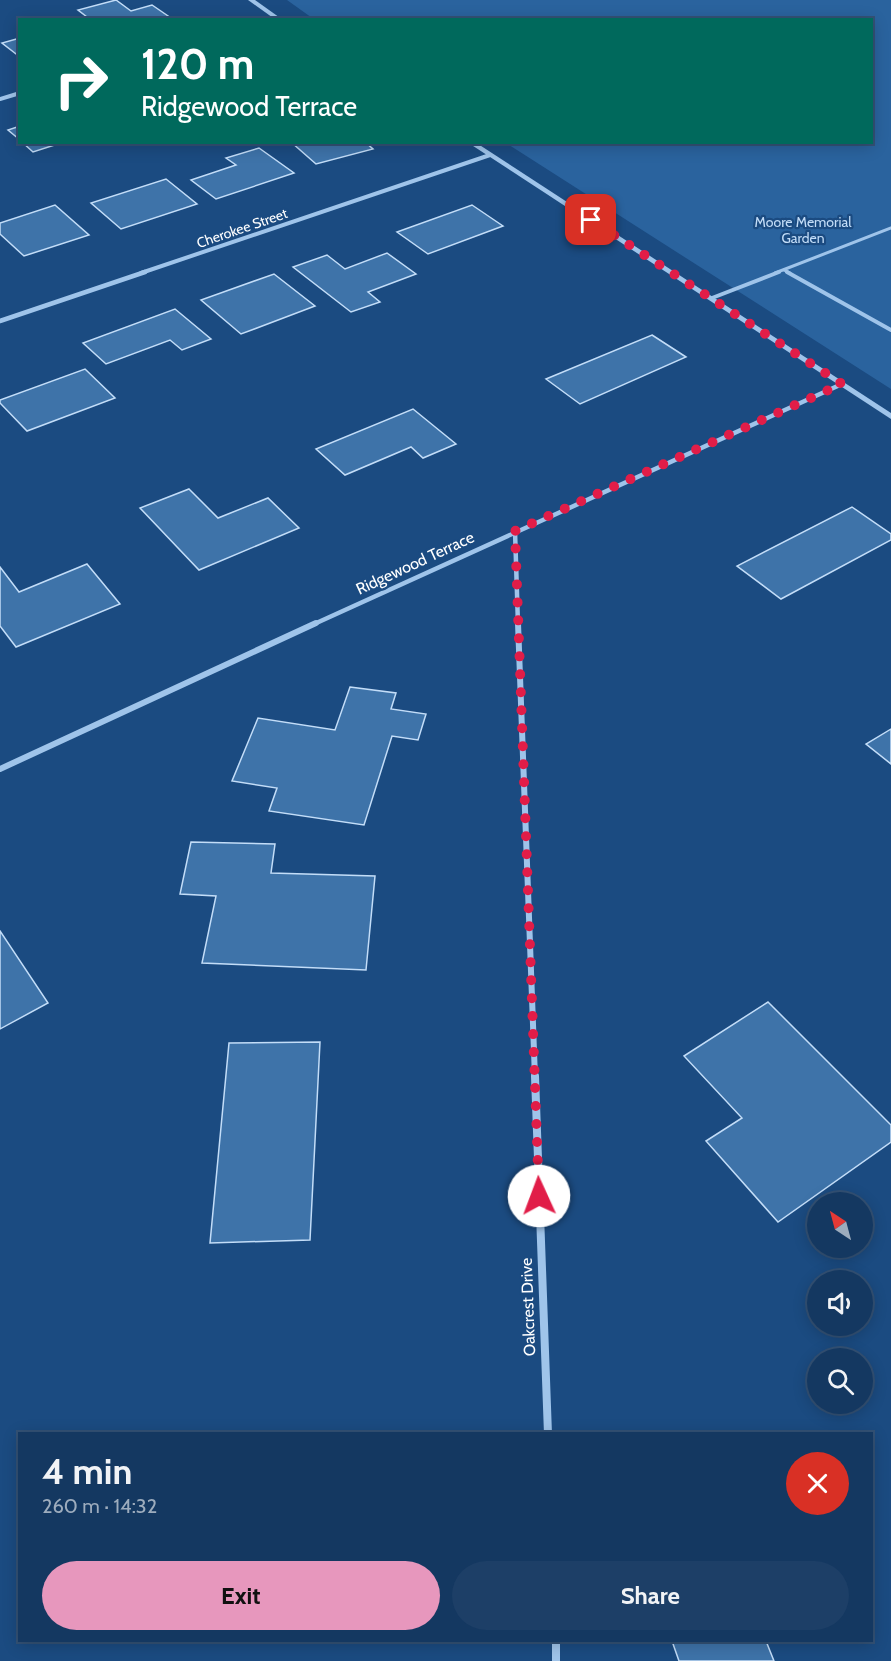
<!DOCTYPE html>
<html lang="en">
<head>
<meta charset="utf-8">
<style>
	:root { --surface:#143861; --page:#1d3f67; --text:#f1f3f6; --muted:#9dacbd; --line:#335276; --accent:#e797bd }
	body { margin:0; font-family:Cabin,sans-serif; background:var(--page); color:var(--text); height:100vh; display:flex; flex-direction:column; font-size:22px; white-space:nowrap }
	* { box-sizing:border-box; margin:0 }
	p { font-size:20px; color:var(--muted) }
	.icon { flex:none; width:33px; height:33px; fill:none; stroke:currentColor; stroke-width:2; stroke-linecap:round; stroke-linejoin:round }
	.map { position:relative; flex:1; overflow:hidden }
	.sheet { position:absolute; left:18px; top:1432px; width:855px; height:210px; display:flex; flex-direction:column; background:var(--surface); border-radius:0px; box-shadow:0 3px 15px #0003,0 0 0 2px var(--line) }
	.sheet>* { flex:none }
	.banner { position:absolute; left:18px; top:18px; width:855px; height:126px; border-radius:0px; box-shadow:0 3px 15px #0003,0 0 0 2px var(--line); background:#00695c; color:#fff; overflow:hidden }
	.needle { width:39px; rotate:324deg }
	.fabs { position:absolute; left:807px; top:1192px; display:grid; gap:12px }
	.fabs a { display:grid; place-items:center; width:66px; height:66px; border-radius:50%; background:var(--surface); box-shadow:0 3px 15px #0003,0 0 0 2px var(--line); font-size:30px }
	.pin { position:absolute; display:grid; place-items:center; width:51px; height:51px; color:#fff; margin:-26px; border-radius:12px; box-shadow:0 3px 9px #0006 }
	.me { position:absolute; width:66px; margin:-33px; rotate:358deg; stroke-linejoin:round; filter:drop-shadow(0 0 4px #0008) }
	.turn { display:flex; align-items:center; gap:21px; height:126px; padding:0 24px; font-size:27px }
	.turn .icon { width:78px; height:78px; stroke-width:2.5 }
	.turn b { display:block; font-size:42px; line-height:51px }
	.round { display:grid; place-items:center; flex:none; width:63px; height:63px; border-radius:32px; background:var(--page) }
	.headline { display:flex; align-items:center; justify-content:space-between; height:102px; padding:0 24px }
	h1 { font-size:36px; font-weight:700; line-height:45px }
	.action { display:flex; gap:12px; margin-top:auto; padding:12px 24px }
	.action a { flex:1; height:69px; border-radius:36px; background:var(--accent); color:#111; font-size:24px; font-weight:700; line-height:69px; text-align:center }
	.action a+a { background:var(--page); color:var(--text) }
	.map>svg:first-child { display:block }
	.green { fill:#2a639e }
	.building { fill:#3e73a9; stroke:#c3ddf8; stroke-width:1.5 }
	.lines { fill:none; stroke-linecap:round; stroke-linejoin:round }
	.service-far1 { stroke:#9fc4ea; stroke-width:3 }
	.service { stroke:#9fc4ea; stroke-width:4 }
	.minor-far3 { stroke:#9fc4ea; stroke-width:4 }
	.minor-far2 { stroke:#9fc4ea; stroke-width:4.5 }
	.minor-far1 { stroke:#9fc4ea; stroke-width:6 }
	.minor { stroke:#9fc4ea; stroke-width:8 }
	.tertiary { fill:#9fc4ea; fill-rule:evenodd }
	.route { stroke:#e11d48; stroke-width:10; stroke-dasharray:0 18 }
	.labels { text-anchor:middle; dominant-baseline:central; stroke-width:4.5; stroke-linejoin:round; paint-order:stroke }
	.far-park-label { font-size:14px; fill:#c3ddf8; stroke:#1b4b81 }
	.far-street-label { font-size:14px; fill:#fff; stroke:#1b4b81 }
	.street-label { font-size:16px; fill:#fff; stroke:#1b4b81 }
</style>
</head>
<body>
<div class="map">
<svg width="891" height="1661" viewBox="0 0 891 1661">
	<rect width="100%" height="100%" fill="#1b4b81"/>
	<polygon class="green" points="287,0 891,0 891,389 506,143 872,142 872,20 315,20"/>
	<g class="building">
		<polygon points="116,0 131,11 152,5 171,18 91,20 78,10"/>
		<polygon points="20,38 20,57 2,43"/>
		<polygon points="20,126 20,140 8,130"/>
		<polygon points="22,142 64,142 33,152"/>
		<polygon points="291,142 365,142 373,149 316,164"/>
		<polygon points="259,148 294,173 216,199 191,180 236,165 226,158"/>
		<polygon points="166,179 197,204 121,229 91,203"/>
		<polygon points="55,205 89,235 24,256 0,234 0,223"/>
		<polygon points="472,205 503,226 428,254 397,232"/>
		<polygon points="387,253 416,274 368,292 380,302 351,312 293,267 327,255 345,269"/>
		<polygon points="274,274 315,306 241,334 201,300"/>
		<polygon points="175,309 211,339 182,350 170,340 106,364 83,343"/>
		<polygon points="652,335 686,357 580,404 546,379"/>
		<polygon points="85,369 115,398 27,431 0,403 0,400"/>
		<polygon points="413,409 456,444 423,458 411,447 345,475 316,449"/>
		<polygon points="189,489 218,518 268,498 299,528 199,570 140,508"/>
		<polygon points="852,507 891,534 891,540 781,599 737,566"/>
		<polygon points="87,564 120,604 16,647 0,626 0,567 19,592"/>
		<polygon points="350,687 396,693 391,709 426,714 418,740 392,736 364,825 269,811 277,788 232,781 258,718 335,730"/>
		<polygon points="891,729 891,764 866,744"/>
		<polygon points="191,842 275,844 271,873 375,876 366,970 202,963 216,896 180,894"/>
		<polygon points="0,931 48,1003 0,1029"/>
		<polygon points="768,1002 891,1125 891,1142 778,1222 706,1141 742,1118 684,1056"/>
		<polygon points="320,1042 310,1240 210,1243 229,1043"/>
		<polygon points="672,1641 766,1641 774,1661 679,1661"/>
	</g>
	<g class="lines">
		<g class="service-far1">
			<polyline points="784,270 790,273"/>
			<polyline points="775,273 891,228"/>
		</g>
		<g class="service">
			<polyline points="787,272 891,330"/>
			<polyline points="712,298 779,272"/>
		</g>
		<g class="minor-far3">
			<polyline points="0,99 20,93"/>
			<polyline points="141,273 490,155"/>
		</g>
		<g class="minor-far2">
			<polyline points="0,321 145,272"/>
			<polyline points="515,531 518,625"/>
			<polyline points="312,625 842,384"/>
		</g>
		<g class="minor-far1">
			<polyline points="518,623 535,1078"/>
			<polyline points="0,769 316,623"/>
		</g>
		<g class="minor">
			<polyline points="535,1076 548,1434"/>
			<polyline points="556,1641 556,1661"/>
		</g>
		<g class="tertiary">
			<polygon points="248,0 255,0 283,20 276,20"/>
			<polygon points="467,142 475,142 891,413 891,419"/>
		</g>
	</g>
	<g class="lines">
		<polyline class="route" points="539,1196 515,531 842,384 591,220"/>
	</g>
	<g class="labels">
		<g class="far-park-label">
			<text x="803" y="222">Moore Memorial<tspan x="803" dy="16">Garden</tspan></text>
		</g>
		<g class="far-street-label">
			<text transform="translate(242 228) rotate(-19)">Cherokee Street</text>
		</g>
		<g class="street-label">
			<text transform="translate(415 563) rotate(-25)">Ridgewood Terrace</text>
			<text transform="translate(528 1307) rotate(-92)">Oakcrest Drive</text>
		</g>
	</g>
</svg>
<div class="fabs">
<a><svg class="needle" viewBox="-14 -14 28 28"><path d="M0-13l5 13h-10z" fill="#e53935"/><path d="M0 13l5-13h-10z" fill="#9dacbd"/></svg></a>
<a><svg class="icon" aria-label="sound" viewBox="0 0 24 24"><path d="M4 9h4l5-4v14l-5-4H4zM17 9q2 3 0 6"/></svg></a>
<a><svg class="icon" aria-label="search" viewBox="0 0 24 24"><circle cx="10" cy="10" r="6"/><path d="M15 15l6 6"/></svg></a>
</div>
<div class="pin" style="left:591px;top:220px;background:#d93025"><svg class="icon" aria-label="arrive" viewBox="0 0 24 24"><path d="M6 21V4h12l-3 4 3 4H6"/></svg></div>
<svg class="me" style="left:539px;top:1196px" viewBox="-20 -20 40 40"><circle r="19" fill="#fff"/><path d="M0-13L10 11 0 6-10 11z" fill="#e11d48"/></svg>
<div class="banner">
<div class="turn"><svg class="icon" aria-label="right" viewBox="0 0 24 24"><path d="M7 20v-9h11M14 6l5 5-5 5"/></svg><div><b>120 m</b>Ridgewood Terrace</div></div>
</div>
<section class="sheet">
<div class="headline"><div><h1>4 min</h1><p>260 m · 14:32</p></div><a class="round" style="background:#d93025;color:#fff"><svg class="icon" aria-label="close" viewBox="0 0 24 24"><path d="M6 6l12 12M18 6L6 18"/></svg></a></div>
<div class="action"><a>Exit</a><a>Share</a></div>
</section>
</div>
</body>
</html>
